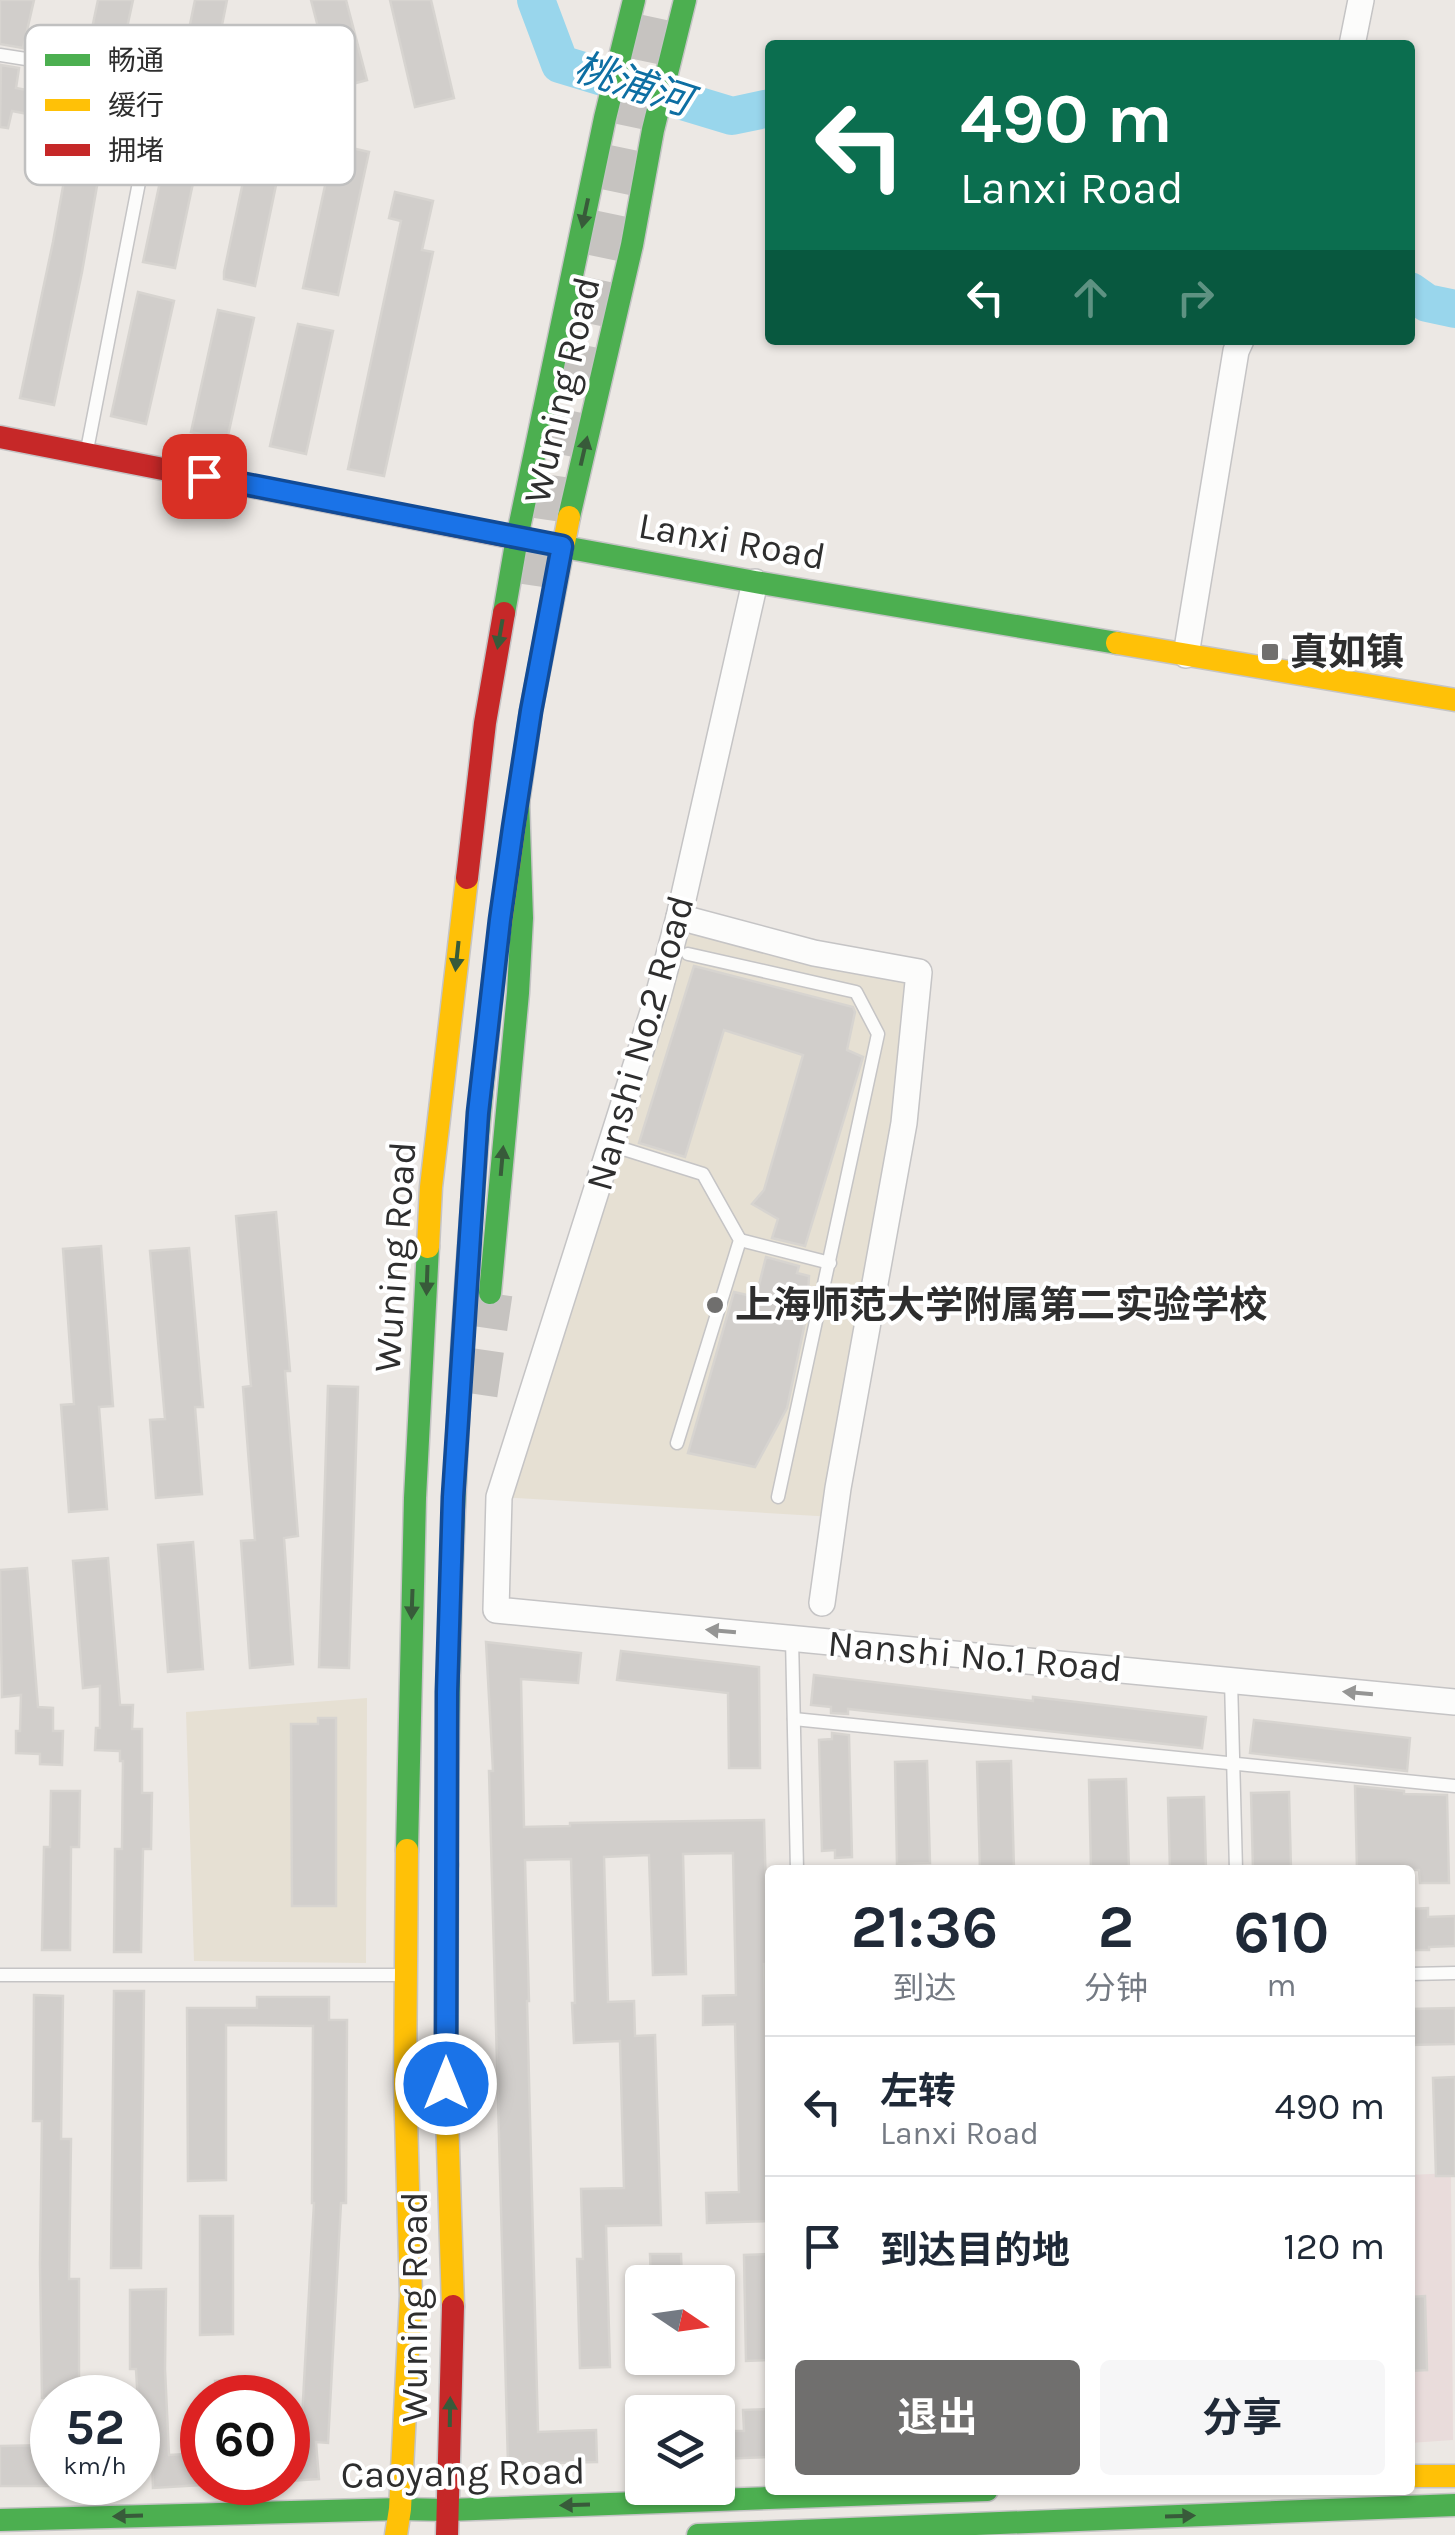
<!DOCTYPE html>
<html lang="zh">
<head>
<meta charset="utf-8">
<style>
	:root { --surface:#fff; --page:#f6f6f7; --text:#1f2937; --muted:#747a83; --line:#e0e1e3; --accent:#706f6e }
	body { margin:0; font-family:Karla,"Noto Sans SC",sans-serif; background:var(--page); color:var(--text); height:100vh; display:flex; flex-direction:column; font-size:38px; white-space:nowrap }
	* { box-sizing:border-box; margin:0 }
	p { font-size:32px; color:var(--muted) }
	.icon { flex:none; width:55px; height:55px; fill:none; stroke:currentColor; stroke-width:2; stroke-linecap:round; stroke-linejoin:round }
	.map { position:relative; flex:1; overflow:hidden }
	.panel { position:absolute; left:765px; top:1865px; width:650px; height:630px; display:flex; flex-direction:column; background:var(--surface); border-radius:10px; box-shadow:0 2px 8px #0004 }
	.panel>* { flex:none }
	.banner { position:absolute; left:765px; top:40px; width:650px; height:305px; border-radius:10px; box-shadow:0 2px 8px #0004; background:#0b6e4f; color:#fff; overflow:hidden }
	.needle { width:65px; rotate:103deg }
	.buttons { position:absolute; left:625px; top:2265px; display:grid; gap:20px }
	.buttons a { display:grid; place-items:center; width:110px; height:110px; border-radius:10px; background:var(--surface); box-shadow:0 2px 8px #0004; font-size:50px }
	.speed { position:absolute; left:30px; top:2375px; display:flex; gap:20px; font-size:50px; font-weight:700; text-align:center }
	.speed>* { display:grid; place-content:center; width:130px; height:130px; border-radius:50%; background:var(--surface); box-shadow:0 2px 8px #0004; line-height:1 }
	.speed small { font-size:25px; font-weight:400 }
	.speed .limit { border:15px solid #d22; background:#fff; color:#111 }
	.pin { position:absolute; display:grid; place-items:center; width:85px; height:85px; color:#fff; margin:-42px; border-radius:20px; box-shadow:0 5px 15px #0006 }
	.me { position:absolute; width:110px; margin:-55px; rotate:0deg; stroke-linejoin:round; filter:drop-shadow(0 0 8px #0008) }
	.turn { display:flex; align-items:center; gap:35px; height:210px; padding:0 30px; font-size:45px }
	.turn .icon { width:130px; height:130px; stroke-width:2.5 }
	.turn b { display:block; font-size:70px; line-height:85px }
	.lanes { display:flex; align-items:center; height:95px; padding:0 30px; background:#0003; justify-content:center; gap:50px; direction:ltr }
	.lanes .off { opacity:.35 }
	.eta { display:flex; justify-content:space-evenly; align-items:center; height:170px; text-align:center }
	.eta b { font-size:60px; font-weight:700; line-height:70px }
	.primary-button { display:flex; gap:20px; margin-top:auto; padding:20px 30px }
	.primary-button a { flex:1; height:115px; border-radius:10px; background:var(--accent); color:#fff; font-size:40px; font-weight:700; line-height:115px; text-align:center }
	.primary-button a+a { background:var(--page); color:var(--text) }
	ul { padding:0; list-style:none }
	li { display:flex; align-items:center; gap:30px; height:140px; padding:0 30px; border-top:2px solid var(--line) }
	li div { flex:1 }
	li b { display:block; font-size:38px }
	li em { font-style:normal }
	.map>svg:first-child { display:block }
	.education { fill:#e6e0d3 }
	.medical { fill:#e9dcdb }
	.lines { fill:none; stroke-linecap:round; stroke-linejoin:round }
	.river { stroke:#99d6ec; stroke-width:38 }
	.building { fill:#d1cecb; stroke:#d7d4d0; stroke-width:2.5 }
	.highway-tunnel { stroke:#c6c3c0; stroke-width:45; stroke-dasharray:45 22; stroke-linecap:butt }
	.lane-casing { stroke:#c5c4c5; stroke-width:15 }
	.street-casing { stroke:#c5c4c5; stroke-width:28 }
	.fast-casing { stroke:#c5c4c5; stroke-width:25 }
	.slow-casing { stroke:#c5c4c5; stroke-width:25 }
	.jam-casing { stroke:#c5c4c5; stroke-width:25 }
	.lane { stroke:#fcfcfb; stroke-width:12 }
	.street { stroke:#fcfcfb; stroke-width:25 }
	.fast { stroke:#4caf50; stroke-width:22 }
	.slow { stroke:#ffc107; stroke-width:22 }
	.jam { stroke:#c62828; stroke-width:22 }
	.oneway { fill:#385b3a }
	.oneway2 { fill:#959594 }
	.route-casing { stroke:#114b97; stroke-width:25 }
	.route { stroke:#1a73e8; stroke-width:18 }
	.poi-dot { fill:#706f6e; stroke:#fff; stroke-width:4 }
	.labels { text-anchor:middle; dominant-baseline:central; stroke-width:8; stroke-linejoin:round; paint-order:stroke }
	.street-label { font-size:38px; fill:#2e2e2e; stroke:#fff }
	.poi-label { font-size:38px; font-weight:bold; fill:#2e2e2e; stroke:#fff; text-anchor:start }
	.water-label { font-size:40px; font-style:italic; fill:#0d6fa3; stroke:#fff }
	.key { fill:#fff; stroke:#c0c0c0; stroke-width:2.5 }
	.key-label { font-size:28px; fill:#2e2e2e }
</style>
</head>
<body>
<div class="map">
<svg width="1455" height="2535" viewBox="0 0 1455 2535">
	<rect width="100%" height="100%" fill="#ece8e4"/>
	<g class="education">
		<polygon points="679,917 919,972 834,1517 499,1497"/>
		<polygon points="367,1698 366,1963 194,1961 186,1712"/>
	</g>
	<polygon class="medical" points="1451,2173 1453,2440 1410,2443 1410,2175"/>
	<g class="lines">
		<g class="river">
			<polyline points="536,0 560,64 732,116 770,108"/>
			<polyline points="1410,291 1427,303 1455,309"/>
		</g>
	</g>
	<g class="building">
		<polygon points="0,0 34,0 23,48 0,44"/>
		<polygon points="98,0 133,0 115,83 82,76"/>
		<polygon points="195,0 227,0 215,60 184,54"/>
		<polygon points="311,0 346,0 367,80 334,89"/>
		<polygon points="390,0 431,0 454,98 415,107"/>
		<polygon points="1,65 19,68 16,88 32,91 28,114 12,111 8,128 0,127"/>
		<polygon points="179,92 211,98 175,268 143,262"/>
		<polygon points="79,98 111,103 110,111 82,272 54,405 20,398 53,242"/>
		<polygon points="259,106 291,113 255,286 224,279 224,272"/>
		<polygon points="334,144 369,152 338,295 303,288"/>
		<polygon points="395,192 433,201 422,250 433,252 384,476 348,469 401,221 389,218"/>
		<polygon points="138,292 174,301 146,424 111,416"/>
		<polygon points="218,310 254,318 227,440 191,432"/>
		<polygon points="298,324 333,331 306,454 270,446"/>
		<polygon points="694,966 853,1007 855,1012 847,1050 863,1057 805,1246 772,1238 778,1219 752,1204 764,1190 803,1055 724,1030 685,1157 639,1143"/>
		<polygon points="276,1212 290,1371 285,1371 298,1536 284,1538 293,1664 250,1668 241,1541 255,1540 243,1387 251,1386 236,1216"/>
		<polygon points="101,1246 113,1406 99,1407 107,1509 69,1512 61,1405 74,1404 63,1249"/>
		<polygon points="189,1248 203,1407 195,1407 202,1494 156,1498 150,1420 165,1419 150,1251"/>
		<polygon points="766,1257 799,1266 797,1273 809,1276 807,1313 787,1408 755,1467 688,1453 734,1292 756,1297"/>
		<polygon points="328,1386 358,1387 349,1668 319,1667"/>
		<polygon points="193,1542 203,1669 168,1672 158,1545"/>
		<polygon points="108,1558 120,1705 133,1705 132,1729 142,1729 142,1793 152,1793 151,1849 143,1849 141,1952 114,1952 115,1849 122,1849 123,1761 120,1761 120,1751 95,1750 96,1728 100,1728 100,1686 83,1688 73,1561"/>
		<polygon points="27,1568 38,1707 53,1708 53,1731 63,1731 62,1765 40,1764 40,1754 16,1753 16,1731 20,1731 21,1695 2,1697 0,1570"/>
		<polygon points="486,1642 581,1653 578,1683 521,1679 524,1827 570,1826 570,1823 764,1820 768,1964 764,1964 770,2221 707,2223 706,2193 739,2192 735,2024 703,2025 703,1996 736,1995 733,1853 683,1854 686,1974 653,1975 649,1855 604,1857 608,2002 634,2001 635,2036 655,2035 661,2225 606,2226 610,2367 580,2368 577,2259 583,2259 581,2189 624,2188 620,2041 574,2043 572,2003 575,2003 571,1859 525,1860 529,2001 527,2001 538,2432 596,2430 597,2462 508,2464 489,1771 493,1771"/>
		<polygon points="621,1651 759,1667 760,1768 729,1768 728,1693 617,1680"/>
		<polygon points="814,1675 1033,1701 1033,1697 1206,1717 1202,1748 848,1709 848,1714 831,1713 831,1707 811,1705"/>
		<polygon points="318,1718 336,1718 336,1906 292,1906 291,1724 318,1724"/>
		<polygon points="1254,1720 1410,1738 1407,1771 1250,1753"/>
		<polygon points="832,1733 849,1735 852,1857 835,1858 835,1850 822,1851 819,1740 832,1739"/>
		<polygon points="927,1761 930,1863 897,1864 895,1762"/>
		<polygon points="1011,1761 1014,1870 980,1870 977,1762"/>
		<polygon points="1126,1779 1129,1870 1091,1870 1089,1780"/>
		<polygon points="1355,1786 1404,1791 1404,1794 1447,1795 1449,1883 1420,1883 1419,1870 1357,1870"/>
		<polygon points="51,1791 80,1791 79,1847 71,1847 70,1950 42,1950 44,1847 50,1847"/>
		<polygon points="1289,1792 1291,1870 1253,1870 1251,1793"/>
		<polygon points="1204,1797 1206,1870 1170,1870 1168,1798"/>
		<polygon points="1428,1908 1428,1917 1455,1916 1455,1946 1429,1947 1429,1950 1410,1950 1410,1909"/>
		<polygon points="114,1991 144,1991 141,2268 111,2268"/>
		<polygon points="34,1995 63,1996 61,2139 71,2139 69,2279 79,2279 79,2398 42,2398 40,2264 42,2121 33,2121"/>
		<polygon points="257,1997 329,1997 329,2020 347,2020 346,2203 341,2203 328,2443 316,2442 319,2479 288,2481 288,2455 300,2454 314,2203 312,2203 313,2026 226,2025 226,2180 188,2181 187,2008 257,2008"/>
		<polygon points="1455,2008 1455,2044 1410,2045 1410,2009"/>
		<polygon points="1455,2077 1455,2176 1436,2176 1433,2078"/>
		<polygon points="200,2216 233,2216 233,2334 200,2335"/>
		<polygon points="650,2254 681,2254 682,2282 651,2282"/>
		<polygon points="770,2254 770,2360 746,2361 744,2255"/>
		<polygon points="166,2289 165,2369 169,2455 202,2453 202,2485 153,2488 152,2456 141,2457 136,2369 130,2369 130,2290"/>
		<polygon points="1425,2296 1427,2370 1410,2371 1410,2297"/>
		<polygon points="247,2379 247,2398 216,2398 215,2381"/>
		<polygon points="770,2409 770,2457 718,2459 718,2431 744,2431 743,2410"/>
		<polygon points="52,2445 52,2486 0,2486 0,2446"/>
	</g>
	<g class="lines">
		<g class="highway-tunnel">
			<polyline points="536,586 554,467 652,2"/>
			<polyline points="475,1394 490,1293"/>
		</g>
		<defs>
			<g id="lane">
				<polyline points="0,55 58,64 75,87 155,100 87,450"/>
				<polyline points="688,954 856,992 878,1034 778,1497"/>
				<polyline points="611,1145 703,1174 740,1240 677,1443"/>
				<polyline points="740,1240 830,1263"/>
				<polyline points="792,1638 797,1870"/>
				<polyline points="1231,1680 1236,1870"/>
				<polyline points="794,1719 1455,1786"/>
				<polyline points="1410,1974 1455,1973"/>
				<polyline points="0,1975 403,1975"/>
			</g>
			<g id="street">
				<polyline points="1352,45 1361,0"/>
				<polyline points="755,582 679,917 658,996 499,1497 496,1610 1455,1702"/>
				<polyline points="1186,655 1236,351 1241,340"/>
				<polyline points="679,917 814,953 919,972 904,1123 838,1488 822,1603"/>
			</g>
			<g id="fast">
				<polyline points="569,517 632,245 653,130 685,0"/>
				<polyline points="515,538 755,582 1117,643"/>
				<polyline points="504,613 517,538 605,118 634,0"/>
				<polyline points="490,1293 518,993 522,918 518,798"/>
				<polyline points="407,1850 415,1498 428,1247"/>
				<path d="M447,1865C447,1565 461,1265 495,967"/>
				<polyline points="0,2520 400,2509 448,2510 987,2490"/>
				<polyline points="698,2535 1455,2505"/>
			</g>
			<g id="slow">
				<polyline points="1117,643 1455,700"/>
				<polyline points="495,967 531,711 569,517"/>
				<polyline points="428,1247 431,1187 467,878"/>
				<polyline points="447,1865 446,2084 453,2306"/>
				<polyline points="1410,2476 1455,2476"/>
				<polyline points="396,2535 400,2509 411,2296 405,2082 407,1850"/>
			</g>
			<g id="jam">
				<polyline points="0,437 515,538"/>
				<polyline points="467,878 485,723 504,613"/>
				<polyline points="447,2535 453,2306"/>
			</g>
		</defs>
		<use href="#lane" class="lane-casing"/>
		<use href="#street" class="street-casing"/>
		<use href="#fast" class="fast-casing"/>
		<use href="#slow" class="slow-casing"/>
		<use href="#jam" class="jam-casing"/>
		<use href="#lane" class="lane"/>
		<use href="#street" class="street"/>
		<use href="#fast" class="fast"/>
		<use href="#slow" class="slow"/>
		<use href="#jam" class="jam"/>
	</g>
	<defs><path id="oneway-solid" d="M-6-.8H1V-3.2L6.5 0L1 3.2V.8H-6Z" transform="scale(2.5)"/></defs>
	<g class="oneway">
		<use href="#oneway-solid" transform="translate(585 213) rotate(102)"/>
		<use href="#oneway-solid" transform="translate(584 451) rotate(-77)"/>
		<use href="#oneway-solid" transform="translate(500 634) rotate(100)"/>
		<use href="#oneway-solid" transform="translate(457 956) rotate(96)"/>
		<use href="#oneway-solid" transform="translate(502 1161) rotate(-85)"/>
		<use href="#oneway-solid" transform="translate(427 1280) rotate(92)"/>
		<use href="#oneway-solid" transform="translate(412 1604) rotate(92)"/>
		<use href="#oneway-solid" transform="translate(450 2412) rotate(-89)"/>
		<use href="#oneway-solid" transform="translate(575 2505) rotate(178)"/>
		<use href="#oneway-solid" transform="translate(128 2516) rotate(178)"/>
		<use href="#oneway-solid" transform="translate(1180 2516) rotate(-2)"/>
	</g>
	<g class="oneway2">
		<use href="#oneway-solid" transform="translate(721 1631) rotate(-175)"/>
		<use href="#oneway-solid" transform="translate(1358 1693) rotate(-175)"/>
	</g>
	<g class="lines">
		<defs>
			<polyline id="route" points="204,476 562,546 531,711 513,828 500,920 478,1113 453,1497 447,1692 446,2084"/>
		</defs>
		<use href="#route" class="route-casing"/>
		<use href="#route" class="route"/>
	</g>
	<g class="poi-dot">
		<rect x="1260" y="642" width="20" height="20" rx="5"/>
		<circle cx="715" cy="1305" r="10"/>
	</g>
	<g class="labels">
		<g class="street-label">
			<text transform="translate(562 390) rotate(-77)">Wuning Road</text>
			<text transform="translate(732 541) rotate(10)">Lanxi Road</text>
			<text transform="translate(640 1043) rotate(-74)">Nanshi No.2 Road</text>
			<text transform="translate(395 1257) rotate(-86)">Wuning Road</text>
			<text transform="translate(975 1656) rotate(5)">Nanshi No.1 Road</text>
			<text transform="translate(414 2307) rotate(-90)">Wuning Road</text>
			<text transform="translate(463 2473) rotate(-1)">Caoyang Road</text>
		</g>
		<g class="poi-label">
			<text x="1290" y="652">真如镇</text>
			<text x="735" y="1305">上海师范大学附属第二实验学校</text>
		</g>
		<g class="water-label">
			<text transform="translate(633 84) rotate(18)">桃浦河</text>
		</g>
	</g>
	<rect x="25" y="25" width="330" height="160" rx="15" class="key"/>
	<rect x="45" y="54" width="45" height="12" fill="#4caf50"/>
	<rect x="45" y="99" width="45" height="12" fill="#ffc107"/>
	<rect x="45" y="144" width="45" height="12" fill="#c62828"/>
	<g class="key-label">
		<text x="108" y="70">畅通</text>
		<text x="108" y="115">缓行</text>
		<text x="108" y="160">拥堵</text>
	</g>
</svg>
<div class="buttons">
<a><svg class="needle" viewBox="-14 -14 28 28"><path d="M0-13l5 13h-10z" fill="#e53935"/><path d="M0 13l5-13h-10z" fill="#747a83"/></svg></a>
<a><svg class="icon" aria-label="layers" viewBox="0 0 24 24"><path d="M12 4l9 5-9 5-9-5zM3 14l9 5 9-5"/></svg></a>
</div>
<div class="speed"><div>52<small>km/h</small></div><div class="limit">60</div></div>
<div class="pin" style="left:204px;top:476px;background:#d93025"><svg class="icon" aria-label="arrive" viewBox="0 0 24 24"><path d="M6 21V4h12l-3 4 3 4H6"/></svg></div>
<svg class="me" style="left:446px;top:2084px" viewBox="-20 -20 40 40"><circle r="17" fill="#1a73e8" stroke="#fff" stroke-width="3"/><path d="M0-11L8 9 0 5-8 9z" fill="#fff"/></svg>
<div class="banner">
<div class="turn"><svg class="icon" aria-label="left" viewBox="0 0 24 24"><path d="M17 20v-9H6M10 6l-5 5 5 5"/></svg><div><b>490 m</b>Lanxi Road</div></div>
<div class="lanes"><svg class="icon" aria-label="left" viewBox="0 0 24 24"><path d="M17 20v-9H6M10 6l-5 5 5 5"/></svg><svg class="icon off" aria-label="ahead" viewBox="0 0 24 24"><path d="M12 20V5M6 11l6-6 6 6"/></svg><svg class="icon off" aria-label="right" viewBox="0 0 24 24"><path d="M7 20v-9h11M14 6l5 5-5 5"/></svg></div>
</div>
<section class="panel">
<div class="eta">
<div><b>21:36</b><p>到达</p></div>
<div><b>2</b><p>分钟</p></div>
<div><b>610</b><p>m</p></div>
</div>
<ul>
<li><svg class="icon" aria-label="left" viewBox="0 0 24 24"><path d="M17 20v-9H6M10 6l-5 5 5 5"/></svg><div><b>左转</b><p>Lanxi Road</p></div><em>490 m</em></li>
<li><svg class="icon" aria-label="arrive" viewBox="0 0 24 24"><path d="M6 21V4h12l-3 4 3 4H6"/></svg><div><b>到达目的地</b></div><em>120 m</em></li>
</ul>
<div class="primary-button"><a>退出</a><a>分享</a></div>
</section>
</div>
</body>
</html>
